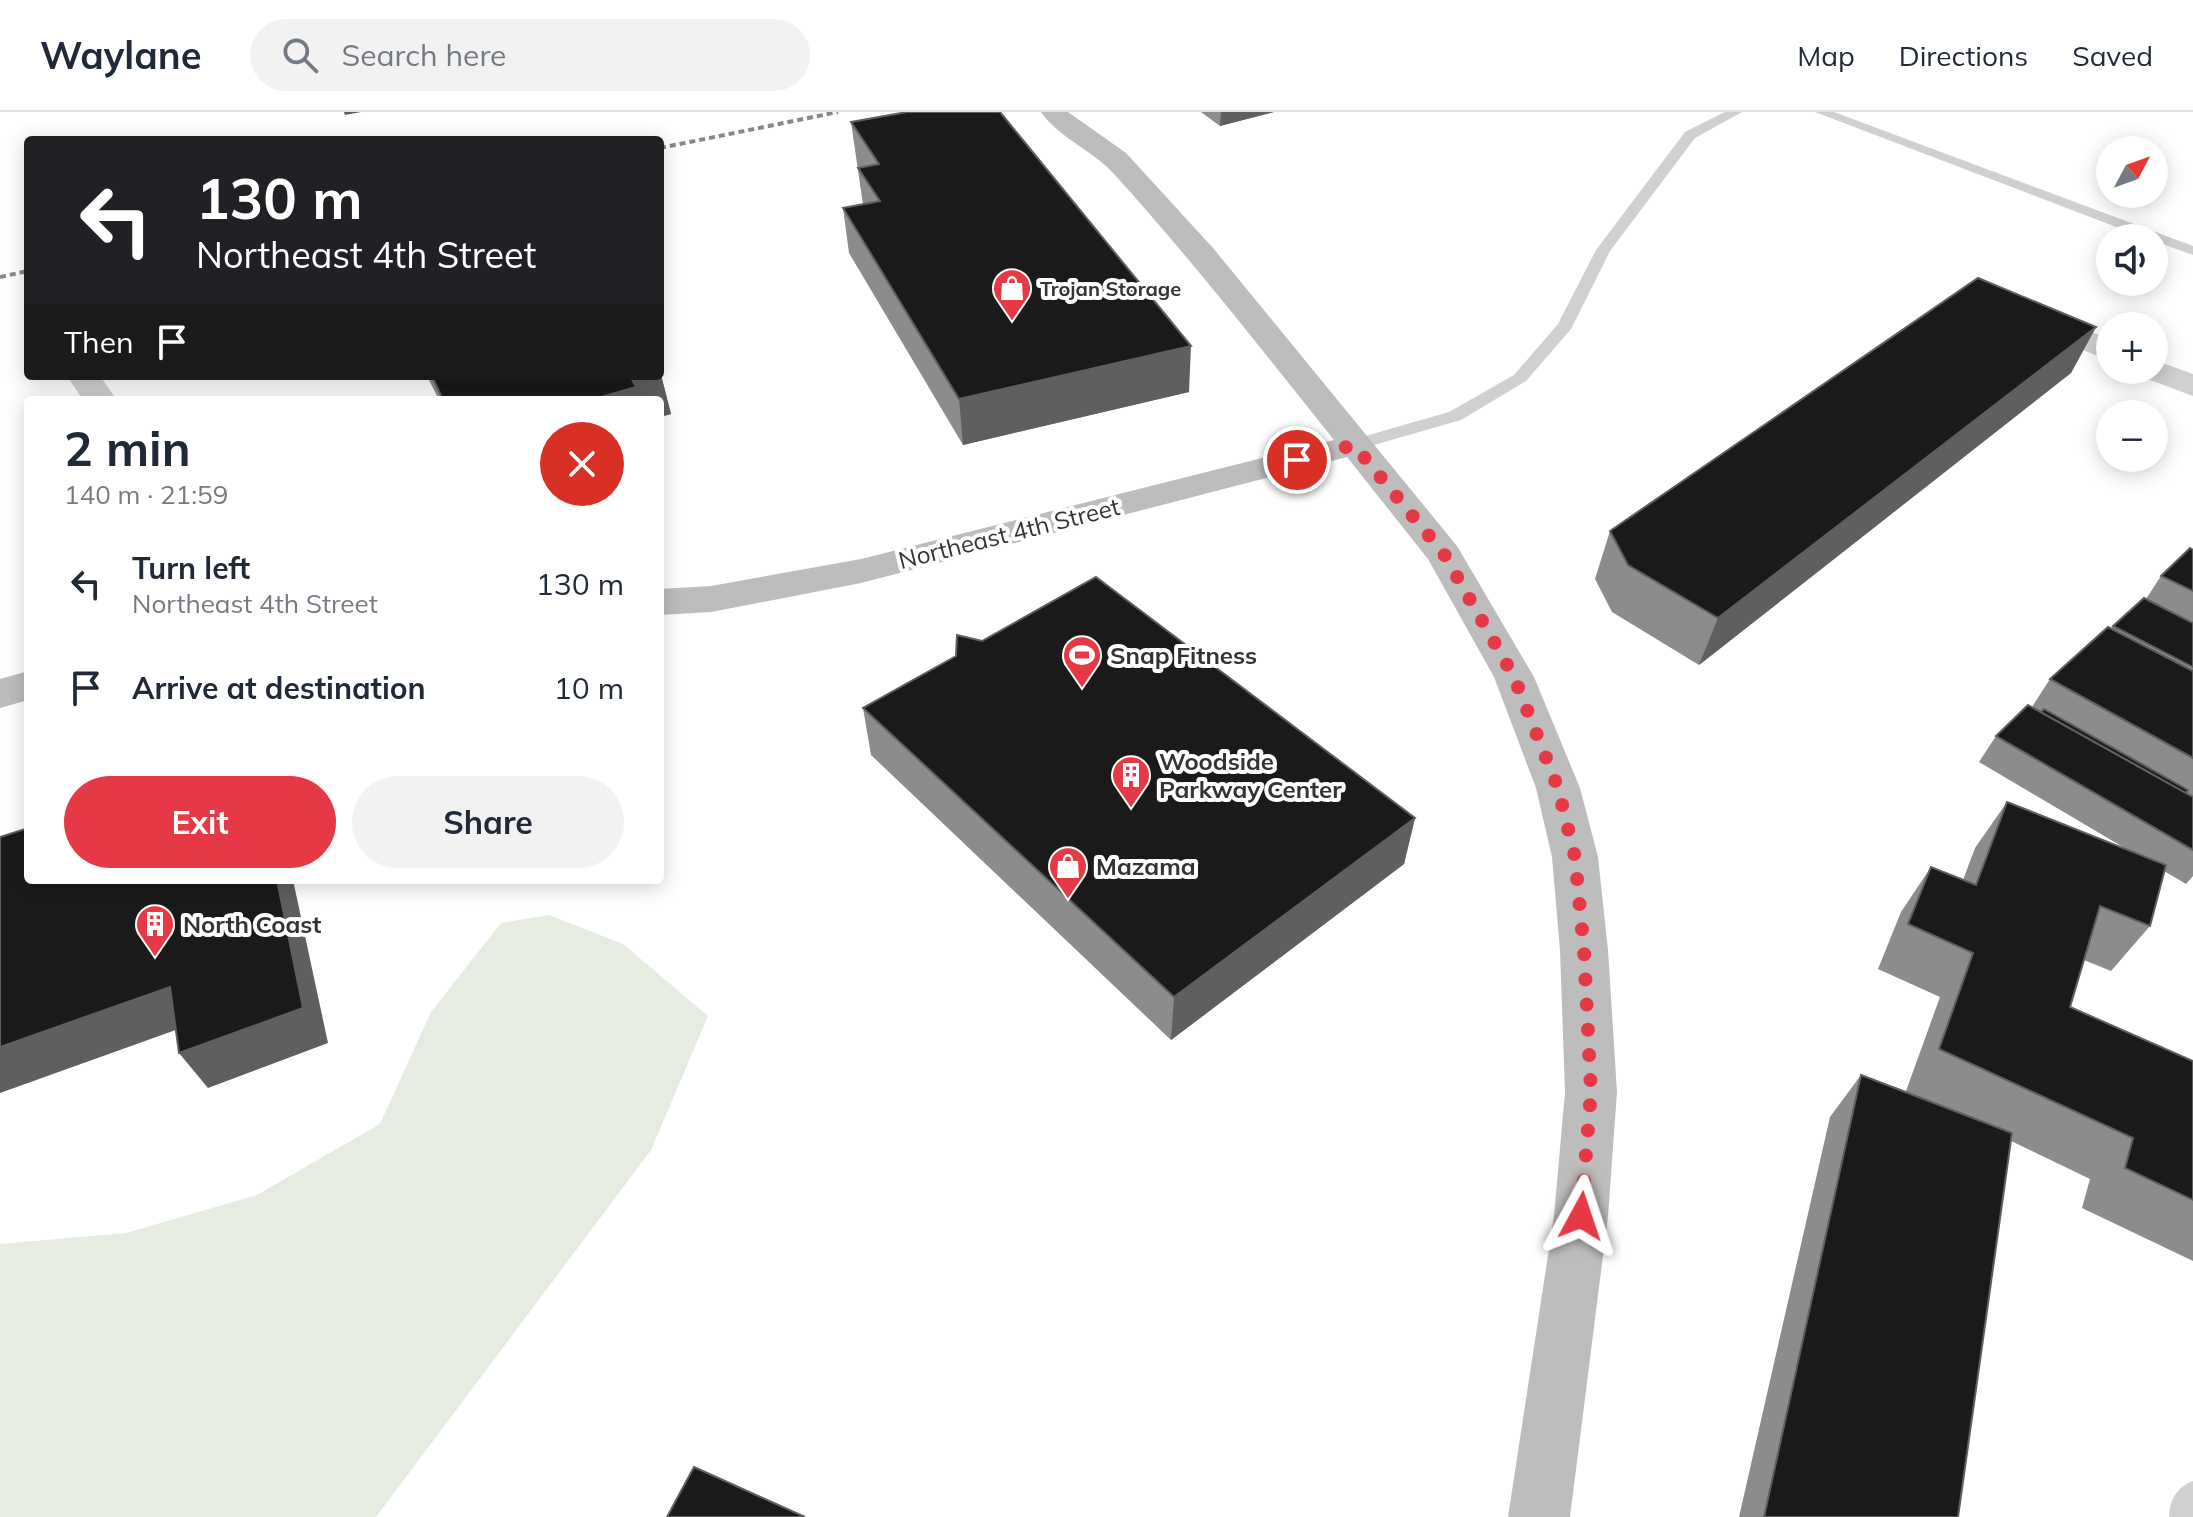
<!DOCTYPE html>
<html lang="en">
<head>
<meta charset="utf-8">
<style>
	:root { --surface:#fff; --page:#f2f2f3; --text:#1f2937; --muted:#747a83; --line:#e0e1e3; --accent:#e63946 }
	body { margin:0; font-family:Mulish,sans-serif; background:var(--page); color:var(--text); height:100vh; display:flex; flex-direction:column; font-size:30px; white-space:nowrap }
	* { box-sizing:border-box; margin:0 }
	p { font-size:26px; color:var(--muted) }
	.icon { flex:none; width:44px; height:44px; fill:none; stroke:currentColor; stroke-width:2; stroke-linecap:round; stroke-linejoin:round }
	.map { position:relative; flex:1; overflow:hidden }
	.panel { position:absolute; left:24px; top:284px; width:640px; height:488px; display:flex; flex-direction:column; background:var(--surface); border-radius:8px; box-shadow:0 4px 20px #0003 }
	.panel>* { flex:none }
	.guide { position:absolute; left:24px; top:24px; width:640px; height:244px; border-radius:8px; box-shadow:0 4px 20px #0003; background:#202124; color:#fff; overflow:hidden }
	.needle { width:52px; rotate:49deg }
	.buttons { position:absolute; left:2096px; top:24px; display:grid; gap:16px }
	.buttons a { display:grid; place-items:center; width:72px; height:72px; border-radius:50%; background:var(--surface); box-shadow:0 4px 20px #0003; font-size:40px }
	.pin { position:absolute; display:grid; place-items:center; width:68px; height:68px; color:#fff; margin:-34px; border:4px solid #fff; border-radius:50%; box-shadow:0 2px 8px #0007 }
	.me { position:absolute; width:88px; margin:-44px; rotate:5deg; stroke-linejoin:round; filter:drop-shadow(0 0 6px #0008) }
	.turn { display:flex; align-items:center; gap:28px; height:168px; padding:0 40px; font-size:36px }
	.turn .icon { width:104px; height:104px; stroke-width:2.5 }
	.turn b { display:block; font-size:56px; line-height:68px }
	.then { display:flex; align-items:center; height:76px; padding:0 40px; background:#0003; gap:16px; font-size:30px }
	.round { display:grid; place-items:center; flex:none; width:84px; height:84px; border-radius:42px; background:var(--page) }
	.summary { display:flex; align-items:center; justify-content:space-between; height:136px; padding:0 40px }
	h1 { font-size:48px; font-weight:700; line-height:60px }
	.action { display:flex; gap:16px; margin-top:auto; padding:16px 40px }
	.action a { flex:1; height:92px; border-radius:48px; background:var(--accent); color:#fff; font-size:32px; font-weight:700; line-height:92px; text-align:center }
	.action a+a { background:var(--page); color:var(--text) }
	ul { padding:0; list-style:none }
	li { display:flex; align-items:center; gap:24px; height:104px; padding:0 40px }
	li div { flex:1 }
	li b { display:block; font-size:30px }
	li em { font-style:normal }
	header { display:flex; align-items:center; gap:48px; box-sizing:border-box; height:112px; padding:0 40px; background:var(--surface); border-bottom:2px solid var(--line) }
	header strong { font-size:38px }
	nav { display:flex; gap:44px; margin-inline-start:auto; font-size:28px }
	.search { width:560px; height:72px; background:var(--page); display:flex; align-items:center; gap:20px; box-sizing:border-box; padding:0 28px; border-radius:44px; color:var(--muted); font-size:30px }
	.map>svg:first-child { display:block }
	.green { fill:#e6ecdf }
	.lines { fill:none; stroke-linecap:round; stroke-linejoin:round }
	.lane { fill:#d0d0d0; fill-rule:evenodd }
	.street { fill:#d0d0d0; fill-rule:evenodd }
	.secondary { fill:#bdbdbd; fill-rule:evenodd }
	.rail { stroke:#888; stroke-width:4; stroke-dasharray:6 4; stroke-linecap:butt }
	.wall { fill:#8c8c8c }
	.shaded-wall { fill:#5f5f5f }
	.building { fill:#1a1a1a; stroke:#5f5f5f; stroke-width:2 }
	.route { stroke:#e63946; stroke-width:14; stroke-dasharray:0 25.2 }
	.labels { text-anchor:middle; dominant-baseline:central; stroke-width:8; stroke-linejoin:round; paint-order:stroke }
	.far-poi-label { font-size:20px; font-weight:bold; fill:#333; stroke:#fff; text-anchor:start }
	.street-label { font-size:24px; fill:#333; stroke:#fff }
	.poi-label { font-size:24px; font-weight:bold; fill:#333; stroke:#fff; text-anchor:start }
</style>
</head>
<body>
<header>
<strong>Waylane</strong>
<div class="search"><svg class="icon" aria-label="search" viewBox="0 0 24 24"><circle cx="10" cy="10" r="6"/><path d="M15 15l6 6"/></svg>Search here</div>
<nav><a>Map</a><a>Directions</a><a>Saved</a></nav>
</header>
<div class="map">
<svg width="2193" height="1405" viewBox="0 0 2193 1405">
	<rect width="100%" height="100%" fill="#fff"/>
	<polygon class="green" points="549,803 623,832 708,904 651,1038 376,1405 0,1405 0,1132 126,1121 257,1083 380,1012 431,900 501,811"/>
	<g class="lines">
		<g class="lane">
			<polygon points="1725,0 1742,0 1695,26 1610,139 1571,217 1526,269 1461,308 1360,337 1348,337 1345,333 1348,329 1449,300 1514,263 1558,212 1596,138 1685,20"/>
			<polygon points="1815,0 1834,0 2193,134 2193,143 2154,129 2154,126 2145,126"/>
			<path d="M2193,1369V1405H2169C2170,1387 2176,1376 2193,1369Z"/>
		</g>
		<g class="street">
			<polygon points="2034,198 2110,227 2110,249 2023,214 2018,207 2023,200"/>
			<polygon points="2154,248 2193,262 2193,284 2142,265 2138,258 2154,258"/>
			<polygon points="67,264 100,264 117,288 83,288"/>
		</g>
		<g class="secondary">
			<path d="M1041,0H1068L1126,41L1213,136L1457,434L1534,565L1580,676L1598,745L1608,838L1617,980L1608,1104L1570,1405H1508L1554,1104L1565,980L1560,838L1552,745L1536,676L1494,565L1428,447L1347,345L861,471L711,500L660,503V477L711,474L861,447L1334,328C1262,238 1192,148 1115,63C1093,38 1060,27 1041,0Z"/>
			<polygon points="28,559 28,588 0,596 0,567"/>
		</g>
		<g class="rail">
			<polyline points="660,36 838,0"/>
			<polyline points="0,165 28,159"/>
		</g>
	</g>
	<g class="wall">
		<polygon points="1201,0 1274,0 1220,14"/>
		<polygon points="851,10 1189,280 963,333 849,141 843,96 863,93"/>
		<polygon points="2096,215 2071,261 1699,553 1612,500 1595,467 1610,419"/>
		<polygon points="660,259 671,302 660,305 660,288 439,288 427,264 660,264"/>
		<polygon points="2193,438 2193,764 2186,772 2164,759 2150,814 2111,859 2084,848 2070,895 2193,949 2193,1149 2082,1096 2090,1067 2011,1029 1958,1405 1739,1405 1830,1005 1861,963 1906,979 1940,885 1878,857 1901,800 1931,755 1963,768 1975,736 2007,690 2128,738 1979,650 1996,624 2032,595 2050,567 2146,487 2161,464"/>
		<polygon points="863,596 1415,706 1404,752 1171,928 871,643"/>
	</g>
	<g class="shaded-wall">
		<polygon points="344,0 361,0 345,3"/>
		<polygon points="1221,0 1274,0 1220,14"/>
		<polygon points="2096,215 2071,261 1699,553 1718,506"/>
		<polygon points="1191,234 1189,280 963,333 959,287"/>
		<polygon points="660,259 671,302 660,305 660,288 591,288 629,264 660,264"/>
		<polygon points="1415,706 1404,752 1171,928 1174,885"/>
		<polygon points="277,768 293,768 328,931 208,976 179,941"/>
		<polygon points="170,875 198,910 0,981 0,935"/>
	</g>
	<g class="building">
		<polygon points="907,0 1000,0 1191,234 959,287 843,96 880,89 858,56 879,52 851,10"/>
		<polygon points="1978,166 2096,215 1718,506 1628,453 1610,419"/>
		<polygon points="432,264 630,264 636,275 591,288 443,288"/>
		<polygon points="2190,436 2193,438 2193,479 2161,464"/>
		<polygon points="1096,465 1415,706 1174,885 863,596 956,544 957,523 982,529"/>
		<polygon points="2144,486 2193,511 2193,555 2113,514"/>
		<polygon points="2108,515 2193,559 2193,646 2050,567"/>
		<polygon points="2028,593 2193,685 2193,738 1996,624"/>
		<polygon points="2044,597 2188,678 2186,681 2041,600"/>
		<polygon points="2007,690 2166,753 2150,814 2100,794 2070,895 2193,949 2193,1088 2125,1056 2133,1026 1939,937 1973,841 1908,812 1931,755 1976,773"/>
		<polygon points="28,716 28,768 277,768 303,896 179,941 170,875 0,935 0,725"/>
		<polygon points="1861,963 2012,1021 1958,1405 1764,1405"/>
		<polygon points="694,1355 805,1405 667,1405"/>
	</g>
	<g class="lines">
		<polyline class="route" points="1297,348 1354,333 1444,442 1514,565 1558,676 1575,745 1584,838 1591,980 1581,1104"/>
	</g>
	<defs>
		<symbol id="shop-pin" viewBox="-11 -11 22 30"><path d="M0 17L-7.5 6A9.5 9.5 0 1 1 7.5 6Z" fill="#e63946" stroke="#fff"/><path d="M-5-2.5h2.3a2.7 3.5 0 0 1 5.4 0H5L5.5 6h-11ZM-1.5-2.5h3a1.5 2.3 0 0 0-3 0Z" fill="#fff"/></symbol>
		<symbol id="stadium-pin" viewBox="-11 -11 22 30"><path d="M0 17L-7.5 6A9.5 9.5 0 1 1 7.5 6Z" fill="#e63946" stroke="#fff"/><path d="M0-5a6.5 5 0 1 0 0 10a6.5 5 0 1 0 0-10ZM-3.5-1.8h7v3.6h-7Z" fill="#fff"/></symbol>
		<symbol id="building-pin" viewBox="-11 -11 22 30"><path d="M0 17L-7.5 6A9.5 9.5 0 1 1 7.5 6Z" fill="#e63946" stroke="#fff"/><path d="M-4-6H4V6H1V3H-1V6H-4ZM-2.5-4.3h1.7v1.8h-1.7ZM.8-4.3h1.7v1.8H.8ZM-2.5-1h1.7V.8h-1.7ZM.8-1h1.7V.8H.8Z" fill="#fff"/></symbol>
	</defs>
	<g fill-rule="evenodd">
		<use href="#shop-pin" x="990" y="154" width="44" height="60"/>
		<use href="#stadium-pin" x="1060" y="521" width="44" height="60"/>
		<use href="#building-pin" x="1109" y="641" width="44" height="60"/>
		<use href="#shop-pin" x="1046" y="732" width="44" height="60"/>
		<use href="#building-pin" x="133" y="790" width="44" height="60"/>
	</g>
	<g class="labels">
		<g class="far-poi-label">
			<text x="1040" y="176">Trojan Storage</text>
		</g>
		<g class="street-label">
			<text transform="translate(1009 421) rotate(-14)">Northeast 4th Street</text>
		</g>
		<g class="poi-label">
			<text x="1110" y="543">Snap Fitness</text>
			<text x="1159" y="649">Woodside<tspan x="1159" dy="28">Parkway Center</tspan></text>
			<text x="1096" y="754">Mazama</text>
			<text x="183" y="812">North Coast</text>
		</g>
	</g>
</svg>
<div class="buttons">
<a><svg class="needle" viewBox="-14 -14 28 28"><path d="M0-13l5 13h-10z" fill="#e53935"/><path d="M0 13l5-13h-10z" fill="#747a83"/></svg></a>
<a><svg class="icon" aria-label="sound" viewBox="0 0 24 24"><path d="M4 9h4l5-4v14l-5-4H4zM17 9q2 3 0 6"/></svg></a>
<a>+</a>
<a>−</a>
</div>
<div class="pin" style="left:1297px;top:348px;background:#d93025"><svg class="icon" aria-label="arrive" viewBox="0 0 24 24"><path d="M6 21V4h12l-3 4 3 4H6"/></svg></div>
<svg class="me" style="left:1581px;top:1104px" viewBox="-20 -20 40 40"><path d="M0-17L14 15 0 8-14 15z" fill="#e63946" stroke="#fff" stroke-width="4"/></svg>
<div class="guide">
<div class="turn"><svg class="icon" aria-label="left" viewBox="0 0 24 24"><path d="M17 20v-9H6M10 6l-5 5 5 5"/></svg><div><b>130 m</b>Northeast 4th Street</div></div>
<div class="then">Then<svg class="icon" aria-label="arrive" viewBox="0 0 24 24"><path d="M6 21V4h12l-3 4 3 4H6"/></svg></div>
</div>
<section class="panel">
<div class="summary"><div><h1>2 min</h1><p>140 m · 21:59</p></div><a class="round" style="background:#d93025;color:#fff"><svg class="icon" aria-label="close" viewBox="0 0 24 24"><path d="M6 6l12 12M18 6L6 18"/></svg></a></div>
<ul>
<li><svg class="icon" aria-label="left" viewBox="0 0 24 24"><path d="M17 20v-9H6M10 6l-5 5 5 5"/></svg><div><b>Turn left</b><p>Northeast 4th Street</p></div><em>130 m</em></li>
<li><svg class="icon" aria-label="arrive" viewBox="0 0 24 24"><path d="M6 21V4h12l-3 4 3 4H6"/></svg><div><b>Arrive at destination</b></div><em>10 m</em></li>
</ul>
<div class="action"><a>Exit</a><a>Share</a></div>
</section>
</div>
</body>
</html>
